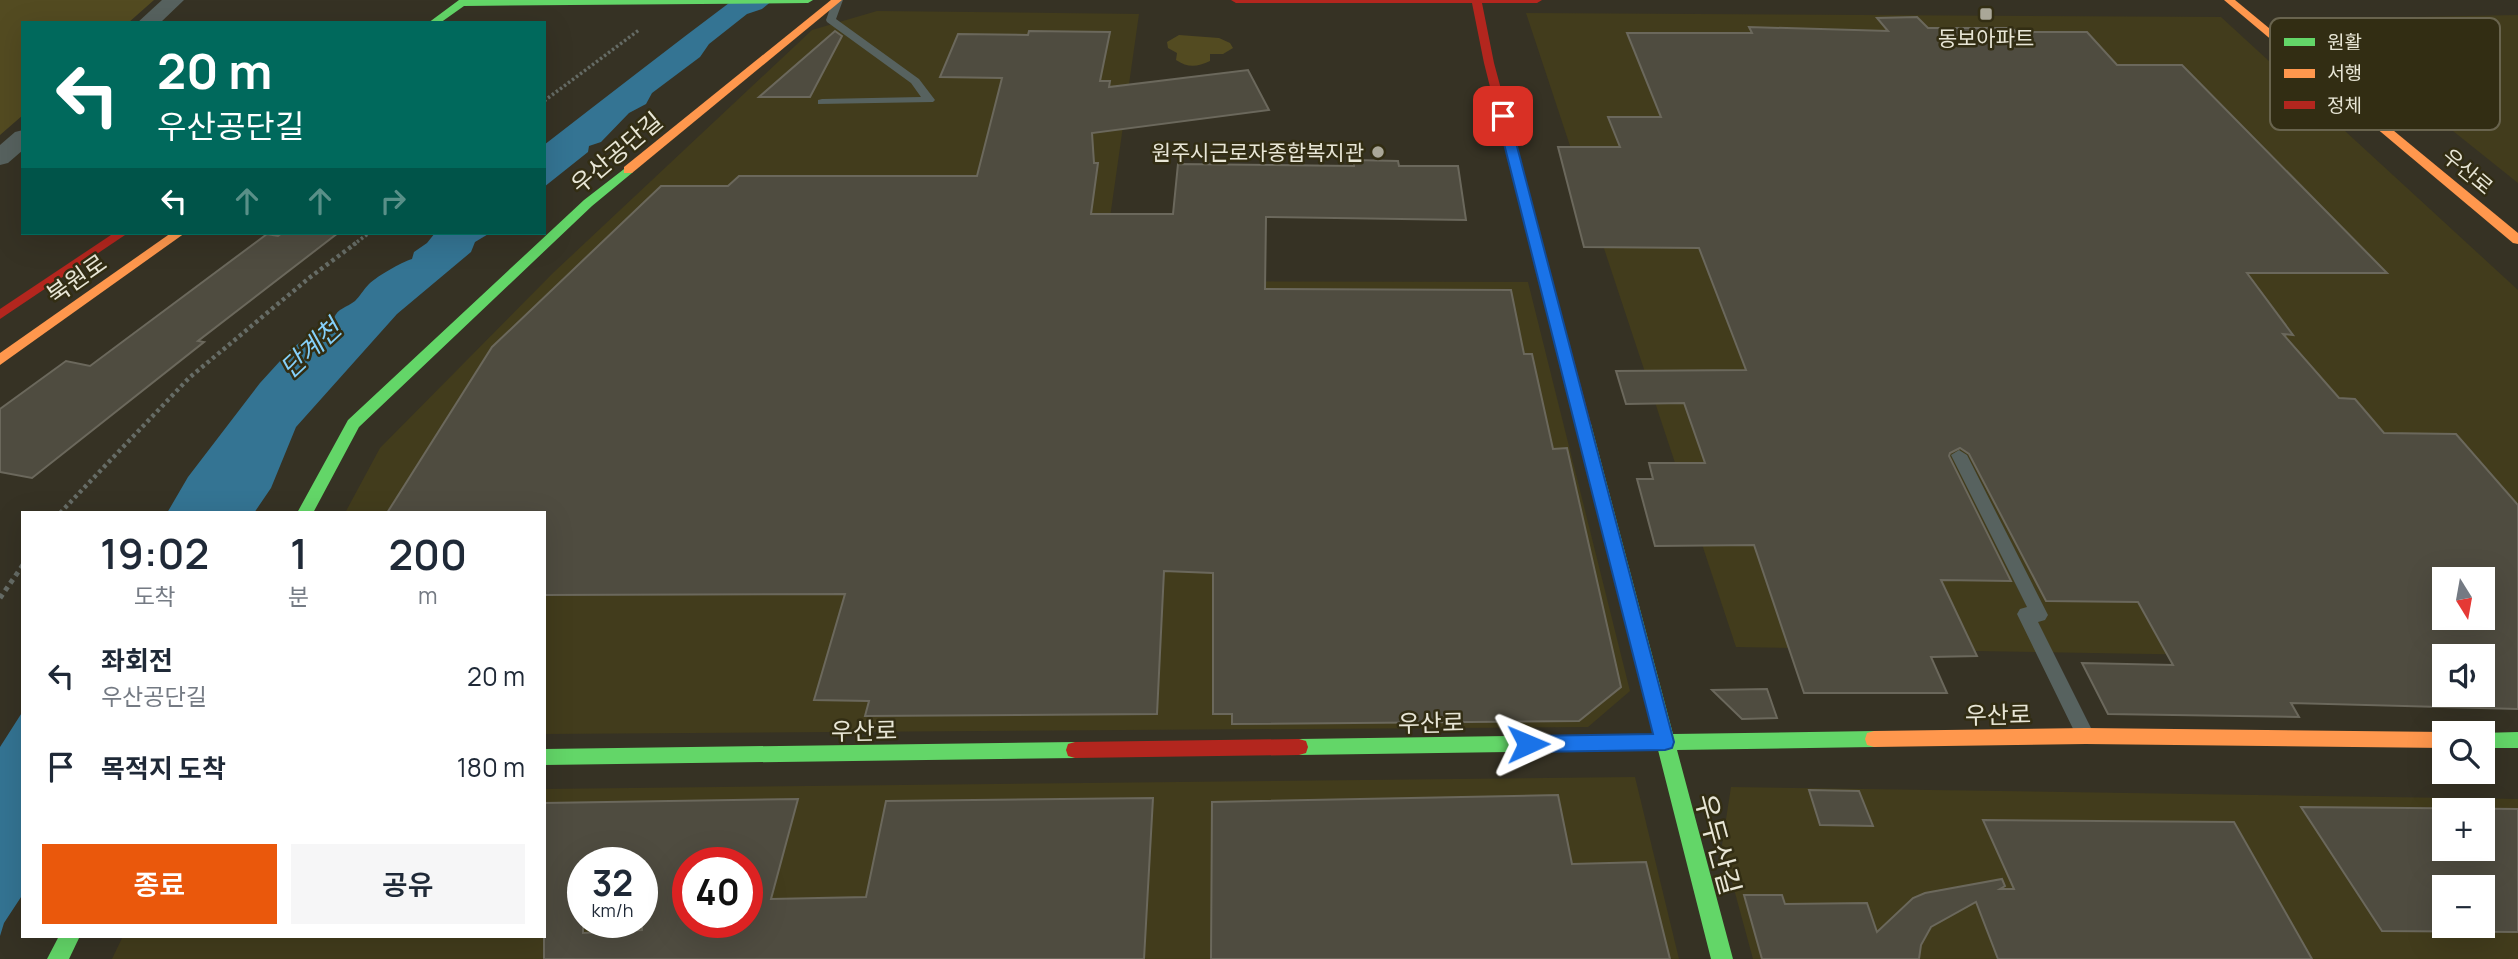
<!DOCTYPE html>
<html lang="ko">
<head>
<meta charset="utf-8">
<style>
	:root { --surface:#fff; --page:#f6f6f7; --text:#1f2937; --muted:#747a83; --accent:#ea580c }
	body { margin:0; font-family:Manrope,"Noto Sans KR",sans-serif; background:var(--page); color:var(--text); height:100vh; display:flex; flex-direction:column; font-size:26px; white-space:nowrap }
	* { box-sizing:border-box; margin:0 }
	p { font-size:23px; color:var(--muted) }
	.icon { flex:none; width:38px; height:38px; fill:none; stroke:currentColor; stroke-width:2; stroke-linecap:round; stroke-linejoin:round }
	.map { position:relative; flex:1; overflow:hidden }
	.panel { position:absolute; left:21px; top:511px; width:525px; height:427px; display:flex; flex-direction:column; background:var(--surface); border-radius:0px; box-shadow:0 7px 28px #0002 }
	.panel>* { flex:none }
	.hud { position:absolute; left:21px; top:21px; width:525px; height:214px; border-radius:0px; box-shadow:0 7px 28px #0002; background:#00695c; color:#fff; overflow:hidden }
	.needle { width:46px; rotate:169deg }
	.tools { position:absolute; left:2432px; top:567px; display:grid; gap:14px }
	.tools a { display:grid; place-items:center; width:63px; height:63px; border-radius:0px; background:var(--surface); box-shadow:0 7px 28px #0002; font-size:35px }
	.speed { position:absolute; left:567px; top:847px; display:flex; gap:14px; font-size:35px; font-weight:700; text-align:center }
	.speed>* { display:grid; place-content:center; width:91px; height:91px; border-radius:50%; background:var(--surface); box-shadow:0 7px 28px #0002; line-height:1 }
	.speed small { font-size:18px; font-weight:400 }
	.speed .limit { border:10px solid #d22; background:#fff; color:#111 }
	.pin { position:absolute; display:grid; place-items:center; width:60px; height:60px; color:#fff; margin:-30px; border-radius:14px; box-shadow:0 4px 10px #0006 }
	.me { position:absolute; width:77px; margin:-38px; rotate:89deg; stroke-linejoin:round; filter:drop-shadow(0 0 5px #0008) }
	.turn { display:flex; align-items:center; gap:24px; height:147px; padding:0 21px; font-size:32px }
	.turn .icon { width:91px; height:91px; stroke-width:2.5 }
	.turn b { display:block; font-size:49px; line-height:60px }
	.lanes { display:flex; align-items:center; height:66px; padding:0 21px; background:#0003; justify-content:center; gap:35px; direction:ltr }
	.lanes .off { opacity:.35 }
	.eta { display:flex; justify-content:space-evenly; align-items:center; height:119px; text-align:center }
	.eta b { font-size:42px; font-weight:600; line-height:49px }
	.action { display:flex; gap:14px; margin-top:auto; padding:14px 21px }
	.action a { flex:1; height:80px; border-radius:0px; background:var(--accent); color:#fff; font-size:28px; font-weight:600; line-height:80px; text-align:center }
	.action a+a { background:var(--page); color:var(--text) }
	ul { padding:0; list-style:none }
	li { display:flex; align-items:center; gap:21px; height:91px; padding:0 21px }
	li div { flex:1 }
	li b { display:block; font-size:26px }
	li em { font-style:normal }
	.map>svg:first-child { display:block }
	.built { fill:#423c1c; fill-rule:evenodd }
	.green { fill:#534b21 }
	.water { fill:#347493 }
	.building { fill:#4f4c40; stroke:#6b685c; stroke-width:2; fill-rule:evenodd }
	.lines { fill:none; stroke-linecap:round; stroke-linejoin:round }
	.path-far2 { stroke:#666c66; stroke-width:3.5; stroke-dasharray:2.5 2.5; stroke-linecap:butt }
	.path-far1 { stroke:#666c66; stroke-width:4.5; stroke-dasharray:3.5 3.5; stroke-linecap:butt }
	.path { stroke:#666c66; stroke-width:5; stroke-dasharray:4.5 4.5; stroke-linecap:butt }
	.lane { fill:#57625f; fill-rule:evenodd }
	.street { fill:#57625f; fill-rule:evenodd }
	.fast { fill:#63d668; fill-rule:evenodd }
	.slow { fill:#ff974d; fill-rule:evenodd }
	.jam { fill:#b3261e; fill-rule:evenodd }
	.route { fill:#1a73e8; stroke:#114b97; stroke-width:2 }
	.poi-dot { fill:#aaa798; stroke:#322d13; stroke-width:2.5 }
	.labels { text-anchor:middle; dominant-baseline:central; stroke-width:5; stroke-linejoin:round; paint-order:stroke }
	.far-poi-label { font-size:21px; fill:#e8e6d6; stroke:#322d13 }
	.far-street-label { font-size:21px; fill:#e8e6d6; stroke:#322d13 }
	.street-label { font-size:24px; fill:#e8e6d6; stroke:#322d13 }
	.water-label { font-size:26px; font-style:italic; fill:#85d0fa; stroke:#322d13 }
	.near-street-label { font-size:28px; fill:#e8e6d6; stroke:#322d13 }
	.key { fill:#322d13; stroke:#69644e; stroke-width:2 }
	.key-label { font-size:19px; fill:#e8e6d6 }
</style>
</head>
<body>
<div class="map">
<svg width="2518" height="959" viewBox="0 0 2518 959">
	<rect width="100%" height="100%" fill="#363224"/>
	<g class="built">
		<polygon points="877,11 1139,14 1101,281 1528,282 1630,691 1588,727 544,734 544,513 345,513 380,448 553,273 812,30"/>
		<path d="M1526,13L2221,17L2518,290V661L2483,656H2445V659L1736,647ZM2445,579H2483V618H2445Z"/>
		<polygon points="2518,15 2518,183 2313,19"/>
		<path d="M1635,777L1679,959H112L123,936H544V789ZM583,863H642V922H583ZM688,863H747V922H688Z"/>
		<path d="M1731,787L2518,799V959H1753L1722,845ZM2445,810H2483V849H2445ZM2445,887H2483V926H2445Z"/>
	</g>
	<g class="green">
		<polygon points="0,0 154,0 128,23 23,23 23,115 0,135"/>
		<path d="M1179,35L1219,38L1230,43L1233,48L1223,54H1210V61C1197,67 1188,68 1176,60L1177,53L1168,48L1167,42Z"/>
	</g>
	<g class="water">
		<path d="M733,0H773L762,9L747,14L709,44L700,57L652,93L646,104L629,113L601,142L589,146L588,152L544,187V145C607,96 669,48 733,0Z"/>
		<path d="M435,233H490L475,242L471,252L397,314L296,427L271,488L254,513H167L188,477L260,383L291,349L334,318C338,308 346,308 355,301C360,296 364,289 369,284C379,275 400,263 412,259L414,252L427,243Z"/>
		<polygon points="23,711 23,894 4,923 0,936 0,747"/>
	</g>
	<g class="building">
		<path d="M1917,17L1928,28H2012L2016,32H2087L2117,65H2182L2387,273H2247L2293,335L2283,334L2339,398L2355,399L2384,433L2456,434L2518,505V709L2291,703L2299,717L2108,714L2082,663L2173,665L2138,602L2046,601L1969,454L1960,448L1950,453L1949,456L2011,581L1941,580L1977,656L1931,657L1947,693H1804L1754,545L1655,546L1637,479H1653L1649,463H1705L1684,403L1626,404L1616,371L1746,370L1699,248L1584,247L1558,147H1620L1608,117H1661L1627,33H1752L1749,27L1888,31L1877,18ZM2445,579H2483V618H2445ZM2445,656H2483V695H2445Z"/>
		<polygon points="835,31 842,36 810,97 759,97"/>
		<polygon points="1029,31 1110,32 1100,81 1110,81 1109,87 1248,70 1269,110 1092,133 1094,163 1098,163 1091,214 1173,214 1178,164 1354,166 1354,160 1398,161 1399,166 1458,166 1466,220 1266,217 1265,289 1511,290 1524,354 1532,354 1553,449 1567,448 1621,687 1579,721 1232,724 1232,714 1213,714 1213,573 1164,571 1157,714 865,716 869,701 814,700 845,594 544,595 544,513 387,513 492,347 661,186 728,186 739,176 977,176 1002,78 940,77 958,34 1028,35"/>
		<polygon points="282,233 338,233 198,341 204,342 32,478 0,472 0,409 66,361 90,366 267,234 278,236"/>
		<polygon points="1767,689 1777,718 1742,719 1712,690"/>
		<polygon points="1809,790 1859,791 1873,826 1820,825"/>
		<polygon points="1558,795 1572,864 1646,862 1670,959 1211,959 1212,802"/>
		<path d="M1153,798L1144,959H544V803L798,799L771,899L866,897L886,801ZM583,863H642V930L583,933ZM688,863H747V922H688Z"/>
		<path d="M2301,807L2518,809V932L2382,931ZM2445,810H2483V849H2445ZM2445,887H2483V926H2445Z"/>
		<polygon points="1983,820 2234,822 2312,959 1998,959 1976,902 1931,927 1921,945 1919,959 1762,959 1744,895 1782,895 1785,904 1867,903 1877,932 1913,898 1925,893 2002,879 2005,886 2000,889 2014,889"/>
	</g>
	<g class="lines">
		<g class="path-far2">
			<polyline points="544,101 639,30"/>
			<polyline points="353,245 369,233"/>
		</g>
		<polyline class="path-far1" points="60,513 189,378 309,278 356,243"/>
		<polyline class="path" points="0,598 23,565"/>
		<g class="lane">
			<polygon points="833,0 843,0 836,19 919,79 935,100 933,102 818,104 818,100 822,99 921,97 911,83 827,22 826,20"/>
			<polygon points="1959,450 1967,455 2048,615 2045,620 2038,622 2095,736 2093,741 2086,744 2079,741 2017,614 2020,609 2027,607 1951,455"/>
		</g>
		<g class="street">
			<polygon points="162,0 184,0 160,23 137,23"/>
			<polygon points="23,130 23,150 8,163 0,165 0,145 15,132"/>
		</g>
		<g class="fast">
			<polygon points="459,0 813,0 808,3 464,6 440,23 428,23"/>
			<polygon points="628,166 634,170 632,173 592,206 359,427 313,513 297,513 348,420 584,200"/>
			<polygon points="1583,419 1591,424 1673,734 1874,731 1881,733 1883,739 1881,745 1874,747 1677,750 1733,959 1711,959 1658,750 1299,755 1292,753 1290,747 1292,741 1299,739 1654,734 1575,424"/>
			<polygon points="2518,732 2518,748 2483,748 2483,733 2480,733"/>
			<polygon points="1075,742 1082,744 1084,750 1082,756 1075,758 544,765 544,749"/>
			<polygon points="59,936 80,936 69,959 47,959"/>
		</g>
		<g class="slow">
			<polygon points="831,0 842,0 632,173 624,173 624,167"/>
			<polygon points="2224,0 2235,0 2518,233 2518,244 2513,243"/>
			<polygon points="171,233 185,233 0,365 0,353"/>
			<polygon points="2086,728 2445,732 2448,733 2445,733 2445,748 2086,744 1874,747 1867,745 1865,739 1867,733 1874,731"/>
		</g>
		<g class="jam">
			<polygon points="1231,0 1542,0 1537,3 1482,3 1494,63 1591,424 1588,428 1578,428 1575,424 1484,63 1472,3 1236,3"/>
			<polygon points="114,233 128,233 0,319 0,309"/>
			<polygon points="1299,739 1306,741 1308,747 1306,753 1299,755 1075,758 1068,756 1066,750 1068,744 1075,742"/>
		</g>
	</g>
	<polygon class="route" points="1499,113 1509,116 1674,742 1672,748 1665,750 1528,752 1522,749 1519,744 1522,738 1528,736 1653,734 1497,116"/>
	<g class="poi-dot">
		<rect x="1979" y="7" width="14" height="14" rx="3.5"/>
		<circle cx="1378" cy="152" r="7"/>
	</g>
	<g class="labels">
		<g class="far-poi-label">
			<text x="1986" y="38">동보아파트</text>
			<text x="1364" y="152" text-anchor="end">원주시근로자종합복지관</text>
		</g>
		<g class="far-street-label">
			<text transform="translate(2468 171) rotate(40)">우산로</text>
		</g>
		<g class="street-label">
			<text transform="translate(616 152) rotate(-40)">우산공단길</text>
			<text transform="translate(76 278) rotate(-35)">북원로</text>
			<text transform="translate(1998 714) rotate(-1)">우산로</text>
			<text transform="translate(1431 722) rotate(-1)">우산로</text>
			<text transform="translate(864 730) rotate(-1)">우산로</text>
		</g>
		<g class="water-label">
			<text transform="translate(310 348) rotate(-43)">단계천</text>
		</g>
		<g class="near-street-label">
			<text transform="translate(1719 844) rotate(75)">우두산길</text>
		</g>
	</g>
	<rect x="2270" y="18" width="230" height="112" rx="10" class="key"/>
	<rect x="2284" y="38" width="31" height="8" fill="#63d668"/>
	<rect x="2284" y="69" width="31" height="9" fill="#ff974d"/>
	<rect x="2284" y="101" width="31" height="8" fill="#b3261e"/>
	<g class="key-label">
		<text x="2327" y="49">원활</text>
		<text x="2327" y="80">서행</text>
		<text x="2327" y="112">정체</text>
	</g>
</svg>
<div class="tools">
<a><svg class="needle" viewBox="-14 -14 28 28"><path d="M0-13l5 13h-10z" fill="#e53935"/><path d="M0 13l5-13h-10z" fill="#747a83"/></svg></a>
<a><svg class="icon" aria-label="sound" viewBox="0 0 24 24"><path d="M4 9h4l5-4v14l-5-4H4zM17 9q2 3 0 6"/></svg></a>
<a><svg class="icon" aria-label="search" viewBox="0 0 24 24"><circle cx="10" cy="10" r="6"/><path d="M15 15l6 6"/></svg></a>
<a>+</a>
<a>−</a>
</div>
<div class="speed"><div>32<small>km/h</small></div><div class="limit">40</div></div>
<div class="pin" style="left:1503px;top:116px;background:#d93025"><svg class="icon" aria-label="arrive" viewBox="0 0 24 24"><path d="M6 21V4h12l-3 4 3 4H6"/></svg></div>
<svg class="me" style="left:1528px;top:744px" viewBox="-20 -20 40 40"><path d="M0-17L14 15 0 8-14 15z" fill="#1a73e8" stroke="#fff" stroke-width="4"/></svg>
<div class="hud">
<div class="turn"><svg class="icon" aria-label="left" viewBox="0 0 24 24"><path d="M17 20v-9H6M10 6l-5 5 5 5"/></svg><div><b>20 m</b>우산공단길</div></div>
<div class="lanes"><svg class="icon" aria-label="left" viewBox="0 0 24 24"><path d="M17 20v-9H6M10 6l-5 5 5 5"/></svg><svg class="icon off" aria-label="ahead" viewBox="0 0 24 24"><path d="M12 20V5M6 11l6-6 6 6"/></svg><svg class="icon off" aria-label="ahead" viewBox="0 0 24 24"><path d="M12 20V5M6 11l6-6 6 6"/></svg><svg class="icon off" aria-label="right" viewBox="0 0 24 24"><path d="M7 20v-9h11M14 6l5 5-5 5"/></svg></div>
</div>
<section class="panel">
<div class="eta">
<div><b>19:02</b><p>도착</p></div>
<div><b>1</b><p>분</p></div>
<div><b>200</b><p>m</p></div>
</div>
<ul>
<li><svg class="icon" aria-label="left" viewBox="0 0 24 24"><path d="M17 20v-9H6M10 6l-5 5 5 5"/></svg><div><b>좌회전</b><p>우산공단길</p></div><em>20 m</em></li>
<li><svg class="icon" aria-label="arrive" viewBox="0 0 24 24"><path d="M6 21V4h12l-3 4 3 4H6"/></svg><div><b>목적지 도착</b></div><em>180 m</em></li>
</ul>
<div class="action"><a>종료</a><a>공유</a></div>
</section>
</div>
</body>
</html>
